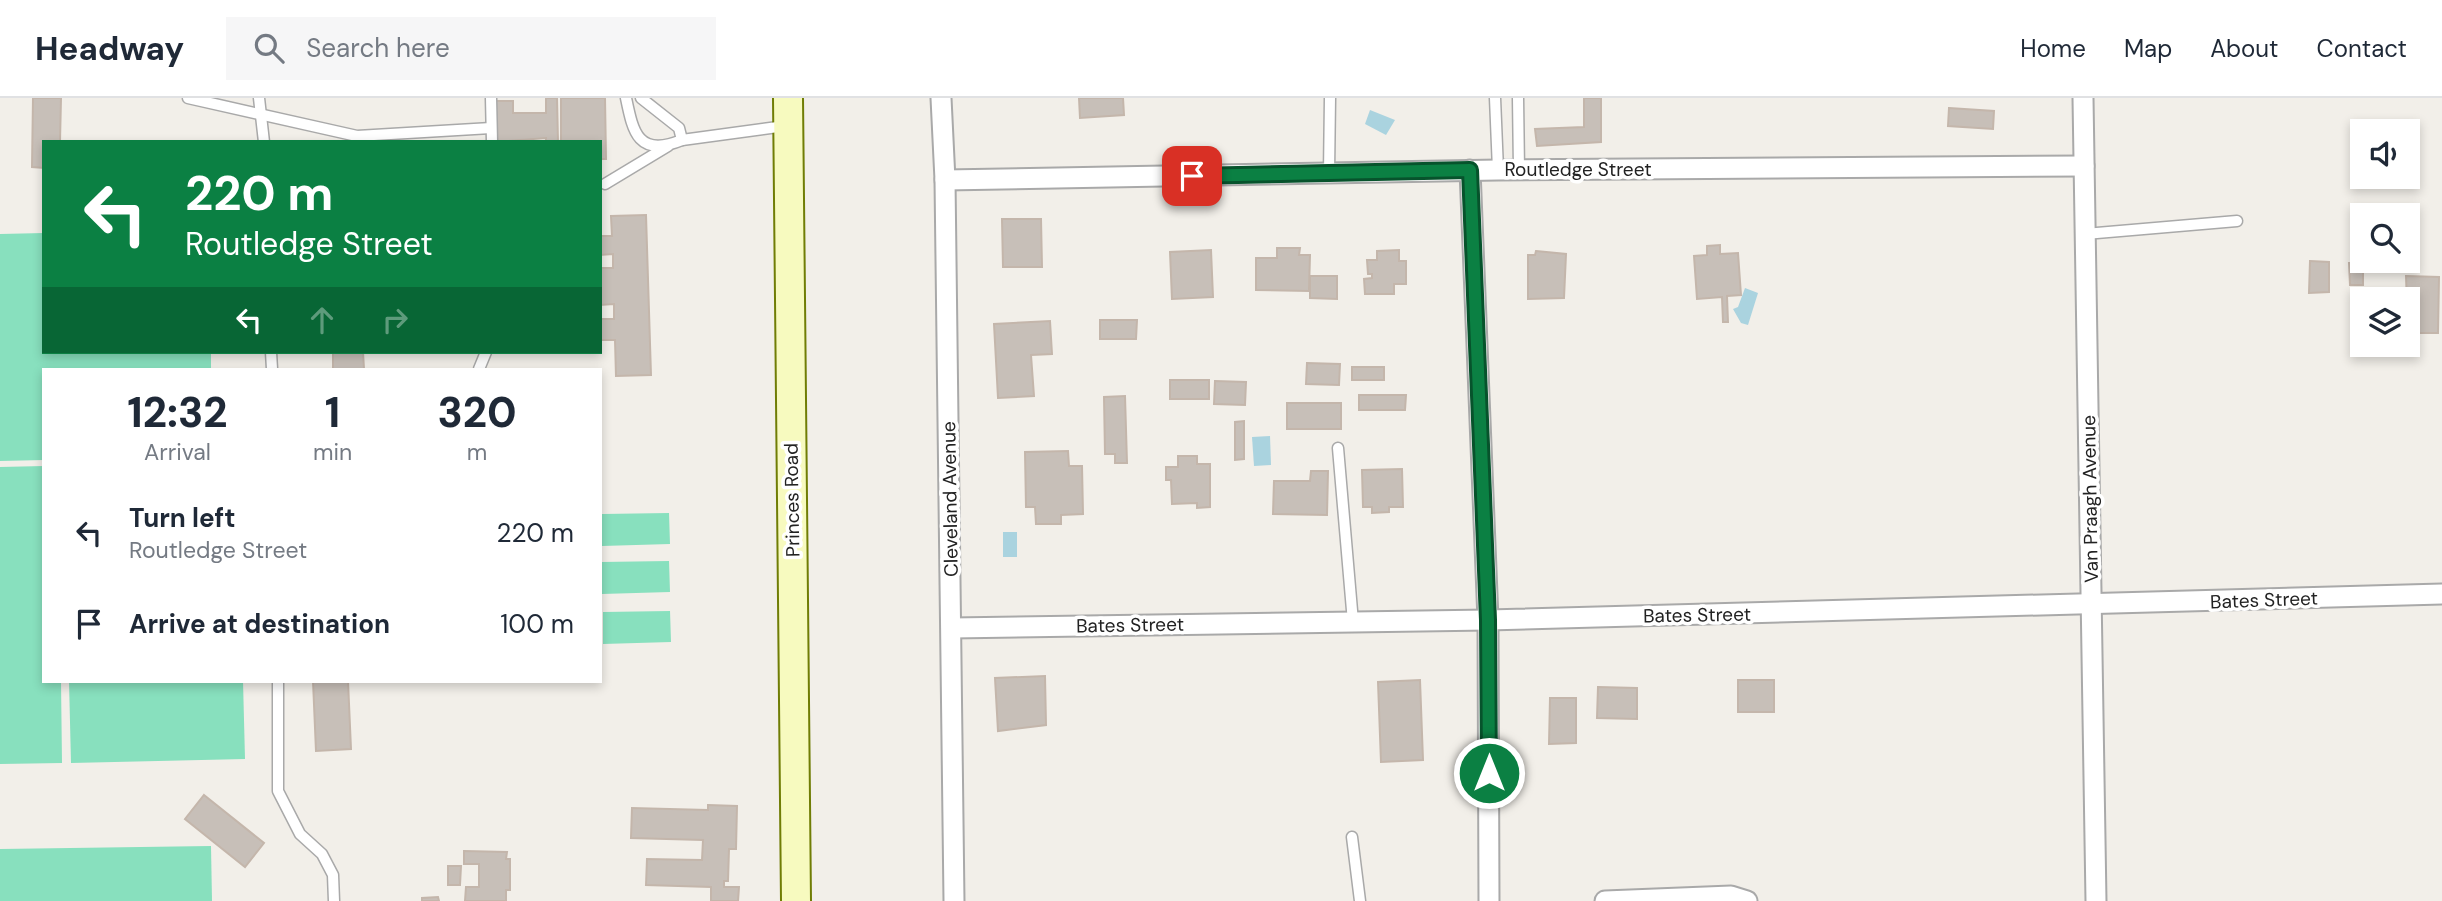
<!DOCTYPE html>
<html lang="en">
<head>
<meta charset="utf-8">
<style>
	:root { --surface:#fff; --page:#f6f6f7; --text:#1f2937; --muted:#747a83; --line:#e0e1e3 }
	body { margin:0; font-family:"DM Sans",sans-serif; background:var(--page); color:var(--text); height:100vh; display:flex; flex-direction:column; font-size:26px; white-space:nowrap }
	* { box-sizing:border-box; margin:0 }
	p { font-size:23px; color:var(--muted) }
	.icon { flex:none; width:38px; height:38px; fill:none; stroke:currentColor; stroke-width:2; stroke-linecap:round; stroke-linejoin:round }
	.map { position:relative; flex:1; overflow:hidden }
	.side { position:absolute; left:42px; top:270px; width:560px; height:315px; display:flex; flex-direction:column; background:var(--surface); border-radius:0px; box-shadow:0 4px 10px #0003 }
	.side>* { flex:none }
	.banner { position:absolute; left:42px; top:42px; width:560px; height:214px; border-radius:0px; box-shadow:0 4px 10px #0003; background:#0b8043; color:#fff; overflow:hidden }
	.buttons { position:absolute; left:2350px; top:21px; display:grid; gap:14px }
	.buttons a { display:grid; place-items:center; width:70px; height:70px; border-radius:0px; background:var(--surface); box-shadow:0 4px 10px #0003; font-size:35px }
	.pin { position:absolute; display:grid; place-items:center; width:60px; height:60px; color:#fff; margin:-30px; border-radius:14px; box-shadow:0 4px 10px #0006 }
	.me { position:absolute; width:77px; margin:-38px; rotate:0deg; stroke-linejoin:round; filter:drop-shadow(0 0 5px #0008) }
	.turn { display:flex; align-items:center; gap:24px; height:147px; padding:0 28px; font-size:32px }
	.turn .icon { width:91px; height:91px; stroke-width:2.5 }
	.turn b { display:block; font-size:49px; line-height:60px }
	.lanes { display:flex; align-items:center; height:66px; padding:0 28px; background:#0003; justify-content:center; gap:35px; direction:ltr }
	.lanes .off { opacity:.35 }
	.eta { display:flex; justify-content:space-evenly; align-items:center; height:119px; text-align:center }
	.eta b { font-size:42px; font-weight:800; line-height:49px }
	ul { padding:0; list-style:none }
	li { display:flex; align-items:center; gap:21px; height:91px; padding:0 28px }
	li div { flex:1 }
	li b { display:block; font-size:26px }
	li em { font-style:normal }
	header { display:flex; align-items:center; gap:42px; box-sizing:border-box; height:98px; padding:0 35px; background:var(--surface); border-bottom:2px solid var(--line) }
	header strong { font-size:33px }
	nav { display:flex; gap:38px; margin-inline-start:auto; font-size:24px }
	.search { width:490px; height:63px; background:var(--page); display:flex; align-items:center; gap:18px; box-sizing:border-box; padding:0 24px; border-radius:0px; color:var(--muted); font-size:26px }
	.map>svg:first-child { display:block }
	.pitch { fill:#88e0be }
	.water { fill:#aad3df }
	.building { fill:#c7bfb8; stroke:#c4b6ab; stroke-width:2 }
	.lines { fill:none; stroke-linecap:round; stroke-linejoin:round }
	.service-casing { stroke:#a9a9a9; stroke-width:13 }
	.minor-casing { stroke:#a9a9a9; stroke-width:23 }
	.secondary-casing { stroke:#707d05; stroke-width:32 }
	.service { stroke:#fff; stroke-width:10 }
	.minor { stroke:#fff; stroke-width:19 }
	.secondary { stroke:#f7fabf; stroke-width:28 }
	.route-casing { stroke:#07532c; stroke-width:18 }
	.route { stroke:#0b8043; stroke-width:12 }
	.labels { text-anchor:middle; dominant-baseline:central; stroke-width:7; stroke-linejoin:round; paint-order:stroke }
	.street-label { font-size:19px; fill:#222; stroke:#fff }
</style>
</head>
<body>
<header>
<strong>Headway</strong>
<div class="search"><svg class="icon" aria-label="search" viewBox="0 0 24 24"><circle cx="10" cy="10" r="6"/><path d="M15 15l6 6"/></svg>Search here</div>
<nav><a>Home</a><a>Map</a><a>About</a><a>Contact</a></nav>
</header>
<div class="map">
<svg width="2442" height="803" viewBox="0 0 2442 803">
	<rect width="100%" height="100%" fill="#f2efe9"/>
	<g class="pitch">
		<polygon points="44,135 44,254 211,254 211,271 44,271 44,362 0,363 0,136"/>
		<polygon points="44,368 44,583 61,583 62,665 0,666 0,369"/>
		<polygon points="669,415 670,446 602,448 602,416"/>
		<polygon points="669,463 670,494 602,496 601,464"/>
		<polygon points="670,513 671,544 603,546 603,514"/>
		<polygon points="69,583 243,583 245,661 71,665"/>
		<polygon points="211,748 212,803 0,803 0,751"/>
	</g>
	<g class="water">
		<polygon points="1370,12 1395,22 1386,37 1365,26"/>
		<polygon points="1745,190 1758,195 1748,227 1741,225 1733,211 1738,209"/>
		<polygon points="1270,338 1271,367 1254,368 1252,339"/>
		<rect x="1003" y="434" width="14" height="25"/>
	</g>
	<g class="building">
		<polygon points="33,0 61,0 60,44 44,44 44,70 32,69"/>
		<polygon points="546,0 557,0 558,44 546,44 546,40 495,44 495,3 513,3 513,15 546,15"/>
		<polygon points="561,0 605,0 606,61 600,61 600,44 561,44"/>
		<polygon points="1079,0 1123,0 1124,17 1080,20"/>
		<polygon points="1584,0 1601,0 1601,44 1537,48 1535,31 1584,29"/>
		<polygon points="1949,10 1994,13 1993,31 1948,28"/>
		<polygon points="646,117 651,277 616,278 615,242 600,242 600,221 614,221 614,206 600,207 600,170 613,170 613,156 600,157 600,138 612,138 611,118"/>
		<polygon points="1002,121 1041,121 1042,169 1003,169"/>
		<polygon points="1720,147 1720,156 1738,155 1741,197 1727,198 1728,224 1723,224 1722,199 1697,201 1694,158 1707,157 1707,148"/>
		<polygon points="1277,150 1300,150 1299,157 1310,157 1309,193 1256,192 1256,160 1277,160"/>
		<polygon points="1211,152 1213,199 1172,201 1170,154"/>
		<polygon points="1399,152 1399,163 1406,163 1406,186 1394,186 1394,196 1365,196 1364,181 1372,180 1372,176 1368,176 1367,162 1377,162 1377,153"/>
		<polygon points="1536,153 1566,156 1564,200 1528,201 1528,157 1535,157"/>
		<polygon points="2310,163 2329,164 2329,194 2309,195"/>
		<polygon points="2349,165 2363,165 2363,187 2350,187"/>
		<polygon points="1310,178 1337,178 1337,201 1310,200"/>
		<polygon points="2406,178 2439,179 2438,235 2408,235"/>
		<polygon points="1100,222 1137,222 1136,241 1100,241"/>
		<polygon points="1050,223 1052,256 1031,257 1034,298 998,300 994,226"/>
		<polygon points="333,254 363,254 364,271 333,271"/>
		<polygon points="1307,265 1340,266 1339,287 1306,286"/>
		<rect x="1352" y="269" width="32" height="13"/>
		<rect x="1170" y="282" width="39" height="19"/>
		<polygon points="1215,283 1246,284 1245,307 1214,306"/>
		<polygon points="1359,297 1406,297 1405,312 1359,312"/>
		<polygon points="1125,298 1127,365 1115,365 1115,356 1105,356 1104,299"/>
		<rect x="1287" y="305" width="54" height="26"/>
		<polygon points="1244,323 1244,361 1235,362 1235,324"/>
		<polygon points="1068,353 1069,368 1082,368 1083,416 1061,417 1061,426 1036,426 1035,409 1026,409 1025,354"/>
		<polygon points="1178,358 1197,358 1197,366 1210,366 1210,409 1197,410 1197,405 1172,406 1171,382 1166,382 1166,369 1178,369"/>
		<polygon points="1402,371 1403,409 1389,409 1389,414 1372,415 1372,409 1363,409 1362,372"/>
		<polygon points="1311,373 1328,373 1327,417 1273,416 1274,383 1310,383"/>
		<polygon points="1045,578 1046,627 998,633 995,580"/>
		<polygon points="1420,582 1423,662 1381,664 1378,584"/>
		<rect x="1738" y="582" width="36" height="32"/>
		<polygon points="313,583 348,583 351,651 316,653"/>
		<polygon points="1598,589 1637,590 1637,621 1597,620"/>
		<polygon points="1550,600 1576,600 1576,645 1549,646"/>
		<polygon points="204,697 264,745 245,769 185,721"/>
		<polygon points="708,707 737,708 736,751 729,751 728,783 724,783 724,789 739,789 738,803 711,803 711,789 646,787 647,761 702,762 703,742 631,740 632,710 708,712"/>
		<polygon points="464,753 507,754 506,761 510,761 510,792 506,792 506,803 465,803 466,789 479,789 479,766 464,766"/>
		<polygon points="448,768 461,768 460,787 448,787"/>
		<polygon points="438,799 439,803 422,803 422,800"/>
	</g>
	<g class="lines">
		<defs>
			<g id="service">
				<polyline points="188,0 357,38 491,30"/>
				<polyline points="259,0 264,44"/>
				<polyline points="491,0 492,44"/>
				<path d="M626,0C633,34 638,60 682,42L679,30L641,0"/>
				<polyline points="1495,0 1498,72"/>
				<polyline points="1518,0 1519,72"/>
				<polyline points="682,42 785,28"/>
				<polyline points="1329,75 1330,0"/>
				<polyline points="605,86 668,48"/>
				<polyline points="2085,136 2237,123"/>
				<polyline points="271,254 272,271"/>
				<polyline points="479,271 486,254"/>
				<polyline points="1338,350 1353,524"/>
				<polyline points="278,583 278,693 300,736 322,756 333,777 334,803"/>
				<polyline points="1352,739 1360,803"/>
			</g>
			<g id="minor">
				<polyline points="941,0 945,82 954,803"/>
				<polyline points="2083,0 2096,803"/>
				<polyline points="1470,72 1488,522 1489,803"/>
				<polyline points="945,82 1498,72 2084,68"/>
				<polyline points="952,530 1488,522 2442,496"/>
				<polyline points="1605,803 1731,798 1747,803"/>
			</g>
			<polyline id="secondary" points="788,0 796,803"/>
		</defs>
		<use href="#service" class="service-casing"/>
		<use href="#minor" class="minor-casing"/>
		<use href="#secondary" class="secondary-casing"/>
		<use href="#service" class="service"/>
		<use href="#minor" class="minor"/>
		<use href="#secondary" class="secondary"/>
	</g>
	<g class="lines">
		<defs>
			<polyline id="route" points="1192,78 1470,72 1488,522 1489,675"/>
		</defs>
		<use href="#route" class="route-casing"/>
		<use href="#route" class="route"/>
	</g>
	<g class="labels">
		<g class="street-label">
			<text x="1578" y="71">Routledge Street</text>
			<text transform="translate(950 401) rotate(-91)">Cleveland Avenue</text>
			<text transform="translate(2090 401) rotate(-91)">Van Praagh Avenue</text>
			<text transform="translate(792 402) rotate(-91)">Princes Road</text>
			<text transform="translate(2264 502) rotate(-2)">Bates Street</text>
			<text transform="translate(1697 517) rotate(-1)">Bates Street</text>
			<text transform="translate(1130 527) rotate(-1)">Bates Street</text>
		</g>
	</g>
</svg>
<div class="buttons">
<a><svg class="icon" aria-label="sound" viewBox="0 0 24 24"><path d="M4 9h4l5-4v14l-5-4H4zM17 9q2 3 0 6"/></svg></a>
<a><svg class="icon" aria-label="search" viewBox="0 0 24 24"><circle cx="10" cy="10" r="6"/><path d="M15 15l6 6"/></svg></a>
<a><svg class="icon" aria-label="layers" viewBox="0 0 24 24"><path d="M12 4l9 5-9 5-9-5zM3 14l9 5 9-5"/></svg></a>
</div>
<div class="pin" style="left:1192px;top:78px;background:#d93025"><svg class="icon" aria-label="arrive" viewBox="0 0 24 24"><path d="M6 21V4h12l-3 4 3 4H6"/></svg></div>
<svg class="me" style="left:1489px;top:675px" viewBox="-20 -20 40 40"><circle r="17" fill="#0b8043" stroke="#fff" stroke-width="3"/><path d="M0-11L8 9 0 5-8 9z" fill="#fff"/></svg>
<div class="banner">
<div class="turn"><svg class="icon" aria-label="left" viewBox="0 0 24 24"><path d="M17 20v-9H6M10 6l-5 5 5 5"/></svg><div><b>220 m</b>Routledge Street</div></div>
<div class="lanes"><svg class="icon" aria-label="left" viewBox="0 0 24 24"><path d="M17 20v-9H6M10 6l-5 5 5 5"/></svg><svg class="icon off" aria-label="ahead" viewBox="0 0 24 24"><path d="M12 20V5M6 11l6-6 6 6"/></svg><svg class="icon off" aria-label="right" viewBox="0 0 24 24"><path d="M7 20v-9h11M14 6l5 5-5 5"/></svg></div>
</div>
<section class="side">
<div class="eta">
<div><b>12:32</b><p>Arrival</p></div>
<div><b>1</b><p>min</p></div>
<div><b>320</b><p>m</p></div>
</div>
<ul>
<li><svg class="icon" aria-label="left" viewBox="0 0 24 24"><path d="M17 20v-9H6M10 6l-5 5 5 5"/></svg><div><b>Turn left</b><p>Routledge Street</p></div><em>220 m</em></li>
<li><svg class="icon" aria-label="arrive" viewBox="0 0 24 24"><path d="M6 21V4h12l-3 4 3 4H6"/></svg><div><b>Arrive at destination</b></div><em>100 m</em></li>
</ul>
</section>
</div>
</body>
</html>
